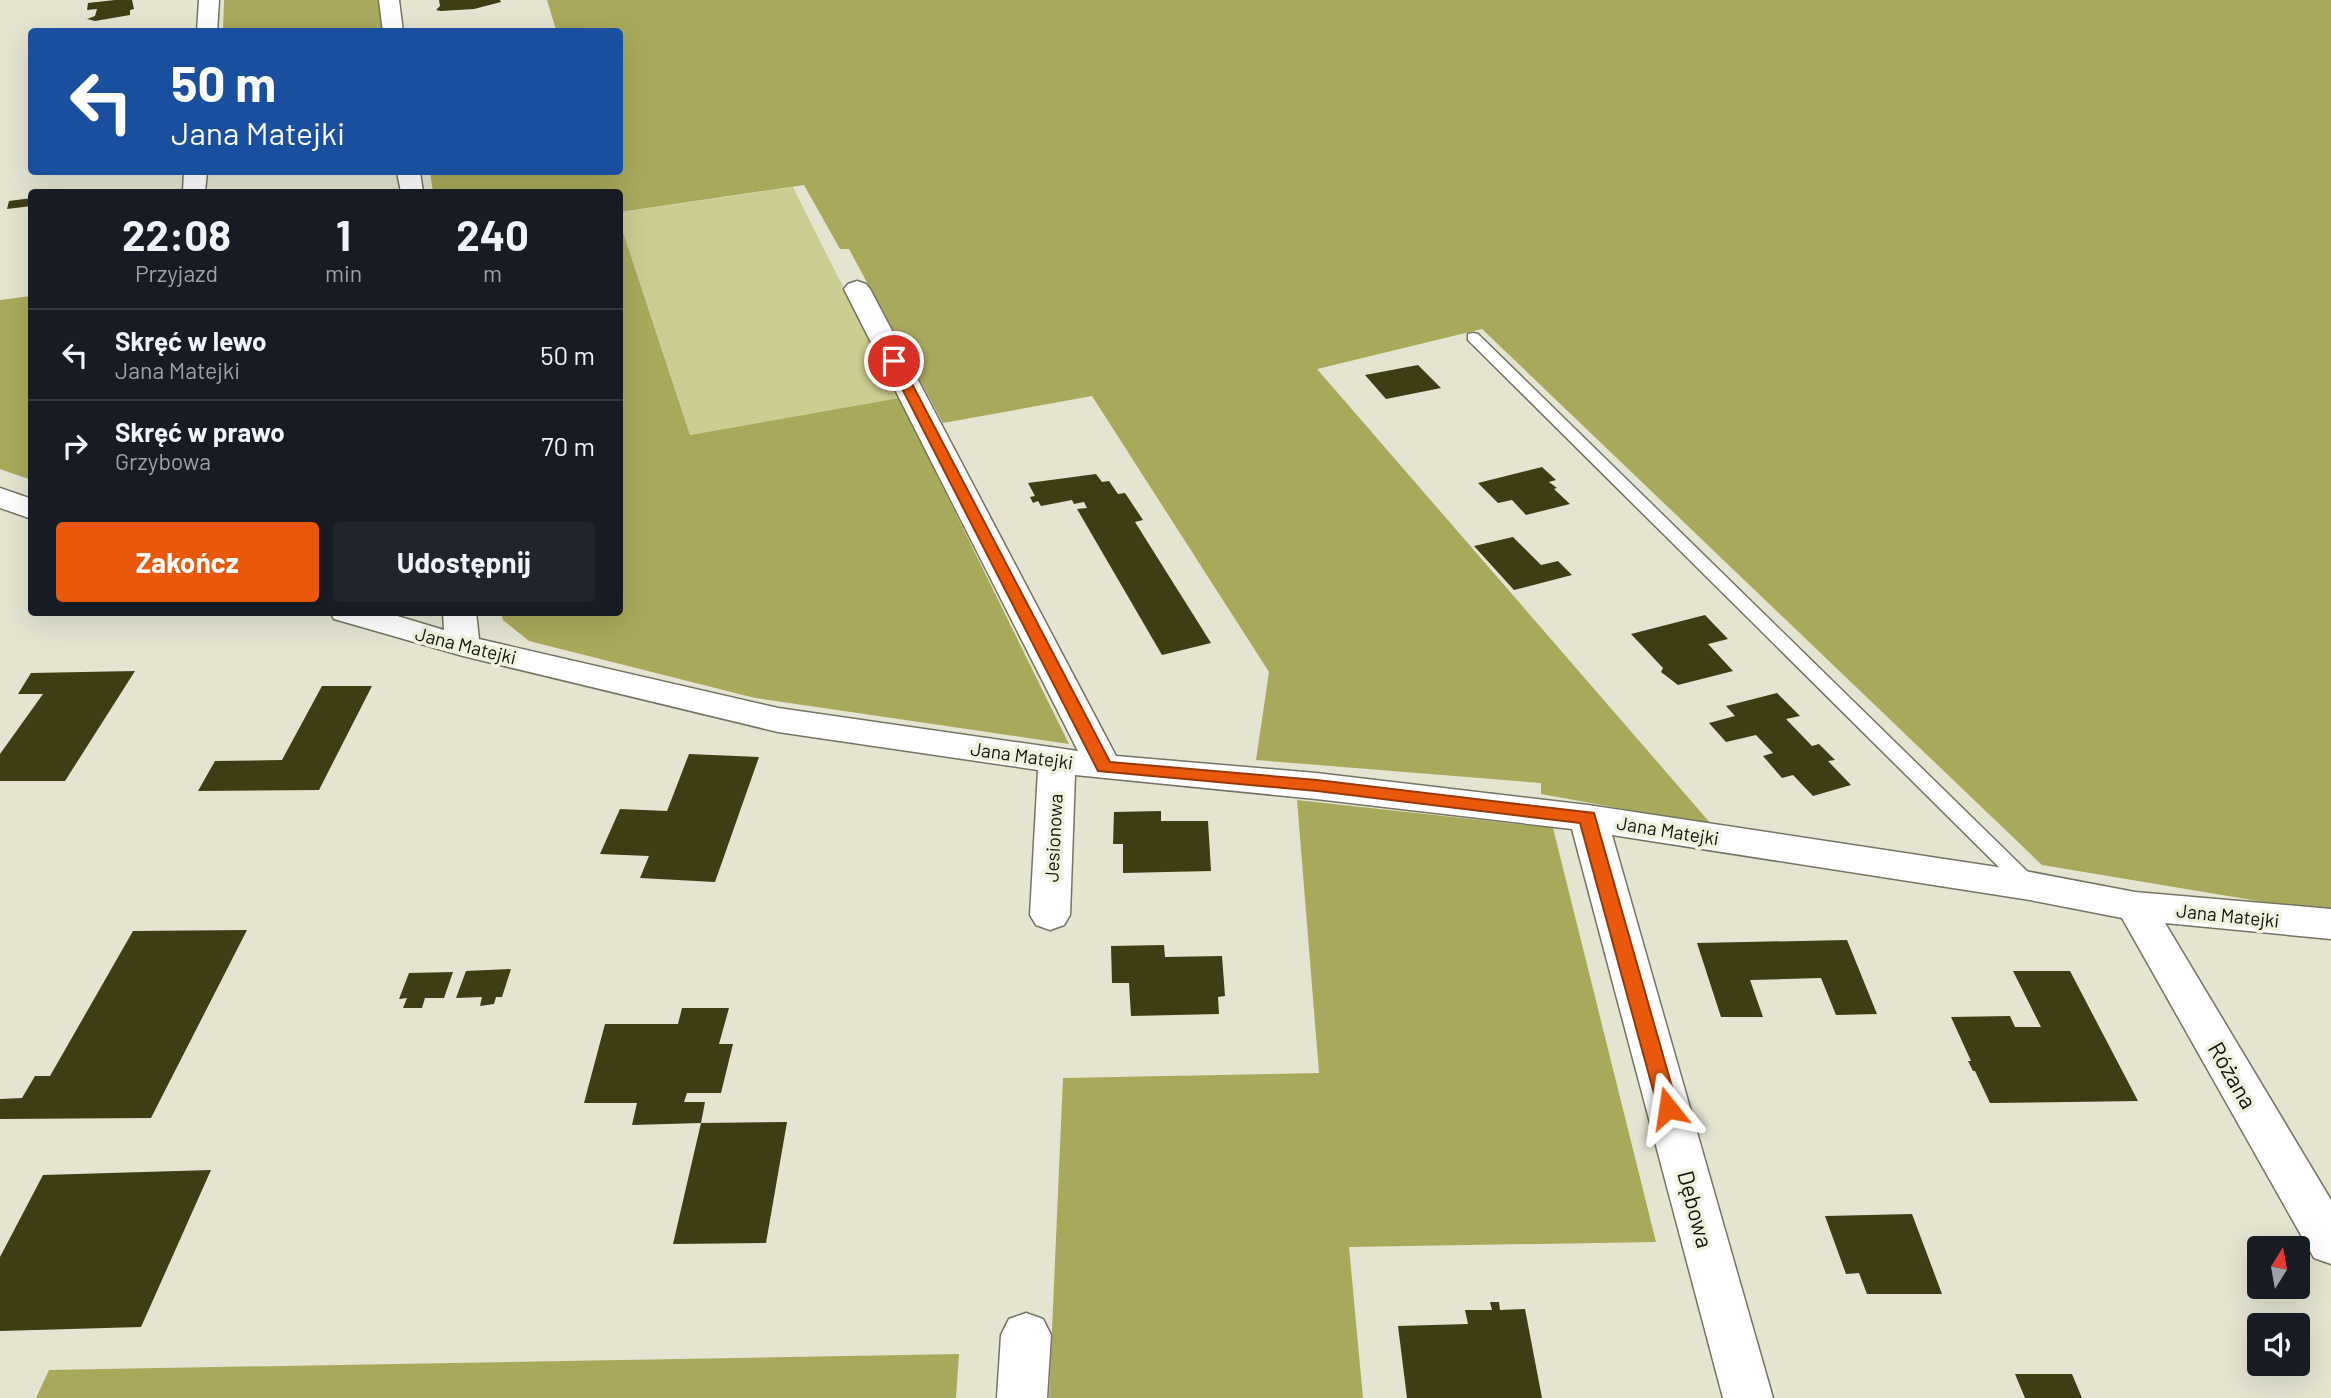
<!DOCTYPE html>
<html lang="pl">
<head>
<meta charset="utf-8">
<style>
	:root { --surface:#171b24; --page:#20242c; --text:#f1f3f6; --muted:#9ea1a6; --line:#363941; --accent:#ea580c }
	body { margin:0; font-family:Barlow,sans-serif; background:var(--page); color:var(--text); height:100vh; display:flex; flex-direction:column; font-size:26px; white-space:nowrap }
	* { box-sizing:border-box; margin:0 }
	p { font-size:23px; color:var(--muted) }
	.icon { flex:none; width:38px; height:38px; fill:none; stroke:currentColor; stroke-width:2; stroke-linecap:round; stroke-linejoin:round }
	.map { position:relative; flex:1; overflow:hidden }
	.drawer { position:absolute; left:28px; top:189px; width:595px; height:427px; display:flex; flex-direction:column; background:var(--surface); border-radius:7px; box-shadow:0 7px 28px #0002 }
	.drawer>* { flex:none }
	.hud { position:absolute; left:28px; top:28px; width:595px; height:147px; border-radius:7px; box-shadow:0 7px 28px #0002; background:#1a4fa0; color:#fff; overflow:hidden }
	.needle { width:46px; rotate:11deg }
	.fabs { position:absolute; left:2247px; top:1236px; display:grid; gap:14px }
	.fabs a { display:grid; place-items:center; width:63px; height:63px; border-radius:7px; background:var(--surface); box-shadow:0 7px 28px #0002; font-size:35px }
	.pin { position:absolute; display:grid; place-items:center; width:60px; height:60px; color:#fff; margin:-30px; border:4px solid #fff; border-radius:50%; box-shadow:0 2px 7px #0007 }
	.me { position:absolute; width:77px; margin:-38px; rotate:345deg; stroke-linejoin:round; filter:drop-shadow(0 0 5px #0008) }
	.turn { display:flex; align-items:center; gap:24px; height:147px; padding:0 28px; font-size:32px }
	.turn .icon { width:91px; height:91px; stroke-width:2.5 }
	.turn b { display:block; font-size:49px; line-height:60px }
	.eta { display:flex; justify-content:space-evenly; align-items:center; height:119px; text-align:center }
	.eta b { font-size:42px; font-weight:700; line-height:49px }
	.primary-button { display:flex; gap:14px; margin-top:auto; padding:14px 28px }
	.primary-button a { flex:1; height:80px; border-radius:7px; background:var(--accent); color:#fff; font-size:28px; font-weight:700; line-height:80px; text-align:center }
	.primary-button a+a { background:var(--page); color:var(--text) }
	ul { padding:0; list-style:none }
	li { display:flex; align-items:center; gap:21px; height:91px; padding:0 28px; border-top:2px solid var(--line) }
	li div { flex:1 }
	li b { display:block; font-size:26px }
	li em { font-style:normal }
	.map>svg:first-child { display:block }
	.green { fill:#cccd93 }
	.forest { fill:#a9a95b }
	.building { fill:#3e3d14 }
	.lines { fill:none; stroke-linecap:round; stroke-linejoin:round }
	.service-casing { stroke:#747463; stroke-width:3 }
	.minor-casing { stroke:#747463; stroke-width:3 }
	.service { fill:#fff; fill-rule:evenodd }
	.minor { fill:#fff; fill-rule:evenodd }
	.route { fill:#ea580c; stroke:#983908; stroke-width:2 }
	.labels { text-anchor:middle; dominant-baseline:central; stroke-width:7; stroke-linejoin:round; paint-order:stroke }
	.street-label { font-size:19px; fill:#13130d; stroke:#f1f2de }
	.near-street-label { font-size:23px; fill:#13130d; stroke:#f1f2de }
</style>
</head>
<body>
<div class="map">
<svg width="2331" height="1398" viewBox="0 0 2331 1398">
	<rect width="100%" height="100%" fill="#e4e4d1"/>
	<polygon class="green" points="793,187 899,398 690,435 620,223 620,212"/>
	<g class="forest">
		<polygon points="224,0 379,0 382,31 223,31"/>
		<polygon points="547,0 2331,0 2331,908 2312,910 2042,865 1482,329 1317,369 1712,825 1541,794 1541,783 1256,760 1269,672 1092,396 943,423 849,249 840,249 804,185 620,212 620,192 433,192 430,172 620,172 620,32 547,31 556,30"/>
		<polygon points="620,223 690,435 899,398 1069,744 755,698 529,641 503,620 501,613 620,612"/>
		<polygon points="31,296 32,296 31,480 0,469 0,300"/>
		<polygon points="1297,800 1553,828 1656,1242 1349,1247 1363,1398 1049,1398 1063,1078 1319,1073"/>
		<polygon points="959,1354 956,1398 36,1398 49,1370"/>
	</g>
	<g class="building">
		<polygon points="115,0 132,0 134,9 130,10 130,15 95,21 87,19 95,16 97,9 87,10 88,3"/>
		<polygon points="439,0 500,0 501,2 474,9 441,11 436,10 440,6"/>
		<polygon points="32,198 32,206 7,209 9,201"/>
		<polygon points="1418,365 1441,388 1386,399 1365,375"/>
		<polygon points="1542,467 1556,480 1549,482 1557,488 1554,489 1570,504 1526,515 1512,500 1498,503 1478,483"/>
		<polygon points="1096,474 1102,482 1109,481 1118,494 1125,493 1143,520 1135,522 1211,643 1162,655 1077,509 1087,508 1084,502 1074,504 1072,500 1041,506 1038,501 1033,503 1030,497 1035,496 1028,483"/>
		<polygon points="1513,537 1541,565 1558,561 1572,575 1514,590 1474,546"/>
		<polygon points="1705,615 1728,639 1708,644 1733,671 1678,685 1661,672 1663,668 1631,634"/>
		<polygon points="135,671 65,781 0,781 0,754 43,694 18,694 31,673"/>
		<polygon points="322,686 372,686 319,790 198,791 215,761 282,760"/>
		<polygon points="1777,693 1800,716 1786,719 1812,746 1819,744 1835,760 1828,761 1851,785 1813,796 1793,775 1782,778 1763,756 1773,753 1756,735 1726,742 1709,723 1735,716 1726,706"/>
		<polygon points="689,754 759,757 715,882 640,878 649,856 600,854 620,809 667,811"/>
		<polygon points="1161,811 1161,821 1208,821 1211,871 1123,873 1123,844 1113,844 1114,812"/>
		<polygon points="247,930 151,1118 0,1119 0,1099 22,1098 35,1076 50,1076 133,931"/>
		<polygon points="1847,940 1877,1014 1836,1015 1821,978 1785,979 1750,980 1763,1017 1721,1017 1697,943"/>
		<polygon points="1164,945 1165,957 1222,956 1225,996 1218,997 1219,1014 1131,1016 1129,983 1112,983 1111,946"/>
		<polygon points="511,969 502,997 496,997 494,1004 480,1006 482,997 456,998 466,971"/>
		<polygon points="2013,971 2070,971 2138,1101 1990,1103 1975,1071 1973,1071 1968,1061 1971,1061 1951,1017 2010,1016 2015,1027 2041,1027"/>
		<polygon points="453,972 444,998 425,998 422,1008 403,1008 407,998 399,999 409,973"/>
		<polygon points="682,1008 729,1008 719,1044 733,1044 721,1093 687,1093 684,1102 705,1102 701,1123 632,1125 637,1103 584,1103 605,1024 678,1024"/>
		<polygon points="787,1122 766,1243 673,1244 701,1123"/>
		<polygon points="211,1170 141,1327 0,1331 0,1257 43,1175"/>
		<polygon points="1912,1214 1942,1294 1867,1294 1859,1273 1846,1274 1825,1216"/>
		<polygon points="1490,1302 1499,1302 1500,1310 1525,1309 1542,1398 1407,1398 1398,1326 1468,1324 1465,1310 1492,1310"/>
		<polygon points="2015,1374 2072,1374 2082,1398 2025,1398"/>
	</g>
	<g class="lines">
		<defs>
			<polygon id="service" points="1473,333 1478,334 2037,881 2040,886 2037,891 2023,891 1468,340 1468,334"/>
			<g id="minor">
				<polygon points="199,0 219,0 217,32 197,32"/>
				<polygon points="379,0 399,0 403,32 383,32"/>
				<polygon points="184,172 207,172 205,192 183,192"/>
				<polygon points="397,172 420,172 423,192 401,192"/>
				<polygon points="857,281 866,284 870,289 1116,756 1316,773 1588,805 2030,872 2135,892 2331,909 2331,939 2165,923 2331,1200 2331,1264 2314,1258 2122,918 2030,900 1612,835 1773,1398 1723,1398 1572,829 1316,799 1075,775 1070,915 1064,925 1050,930 1036,925 1030,915 1038,770 778,732 463,656 334,619 330,612 384,612 444,630 443,612 476,612 479,639 778,708 1078,751 844,289 848,284"/>
				<polygon points="0,488 32,499 32,519 0,508"/>
				<polygon points="1026,1313 1043,1319 1051,1335 1047,1398 997,1398 1001,1335 1009,1319"/>
			</g>
		</defs>
		<use href="#service" class="service-casing"/>
		<use href="#minor" class="minor-casing"/>
		<use href="#service" class="service"/>
		<use href="#minor" class="minor"/>
	</g>
	<polygon class="route" points="894,357 900,361 1110,762 1317,780 1594,813 1678,1108 1675,1114 1668,1116 1661,1114 1658,1108 1580,823 1317,791 1098,771 888,361"/>
	<g class="labels">
		<g class="street-label">
			<text transform="translate(466 645) rotate(14)">Jana Matejki</text>
			<text transform="translate(1022 755) rotate(8)">Jana Matejki</text>
			<text transform="translate(1668 830) rotate(9)">Jana Matejki</text>
			<text transform="translate(1053 838) rotate(-87)">Jesionowa</text>
			<text transform="translate(2228 915) rotate(6)">Jana Matejki</text>
		</g>
		<g class="near-street-label">
			<text transform="translate(2233 1075) rotate(60)">Różana</text>
			<text transform="translate(1696 1209) rotate(75)">Dębowa</text>
		</g>
	</g>
</svg>
<div class="fabs">
<a><svg class="needle" viewBox="-14 -14 28 28"><path d="M0-13l5 13h-10z" fill="#e53935"/><path d="M0 13l5-13h-10z" fill="#9ea1a6"/></svg></a>
<a><svg class="icon" aria-label="sound" viewBox="0 0 24 24"><path d="M4 9h4l5-4v14l-5-4H4zM17 9q2 3 0 6"/></svg></a>
</div>
<div class="pin" style="left:894px;top:361px;background:#d93025"><svg class="icon" aria-label="arrive" viewBox="0 0 24 24"><path d="M6 21V4h12l-3 4 3 4H6"/></svg></div>
<svg class="me" style="left:1668px;top:1108px" viewBox="-20 -20 40 40"><path d="M0-17L14 15 0 8-14 15z" fill="#ea580c" stroke="#fff" stroke-width="4"/></svg>
<div class="hud">
<div class="turn"><svg class="icon" aria-label="left" viewBox="0 0 24 24"><path d="M17 20v-9H6M10 6l-5 5 5 5"/></svg><div><b>50 m</b>Jana Matejki</div></div>
</div>
<section class="drawer">
<div class="eta">
<div><b>22:08</b><p>Przyjazd</p></div>
<div><b>1</b><p>min</p></div>
<div><b>240</b><p>m</p></div>
</div>
<ul>
<li><svg class="icon" aria-label="left" viewBox="0 0 24 24"><path d="M17 20v-9H6M10 6l-5 5 5 5"/></svg><div><b>Skręć w lewo</b><p>Jana Matejki</p></div><em>50 m</em></li>
<li><svg class="icon" aria-label="right" viewBox="0 0 24 24"><path d="M7 20v-9h11M14 6l5 5-5 5"/></svg><div><b>Skręć w prawo</b><p>Grzybowa</p></div><em>70 m</em></li>
</ul>
<div class="primary-button"><a>Zakończ</a><a>Udostępnij</a></div>
</section>
</div>
</body>
</html>
